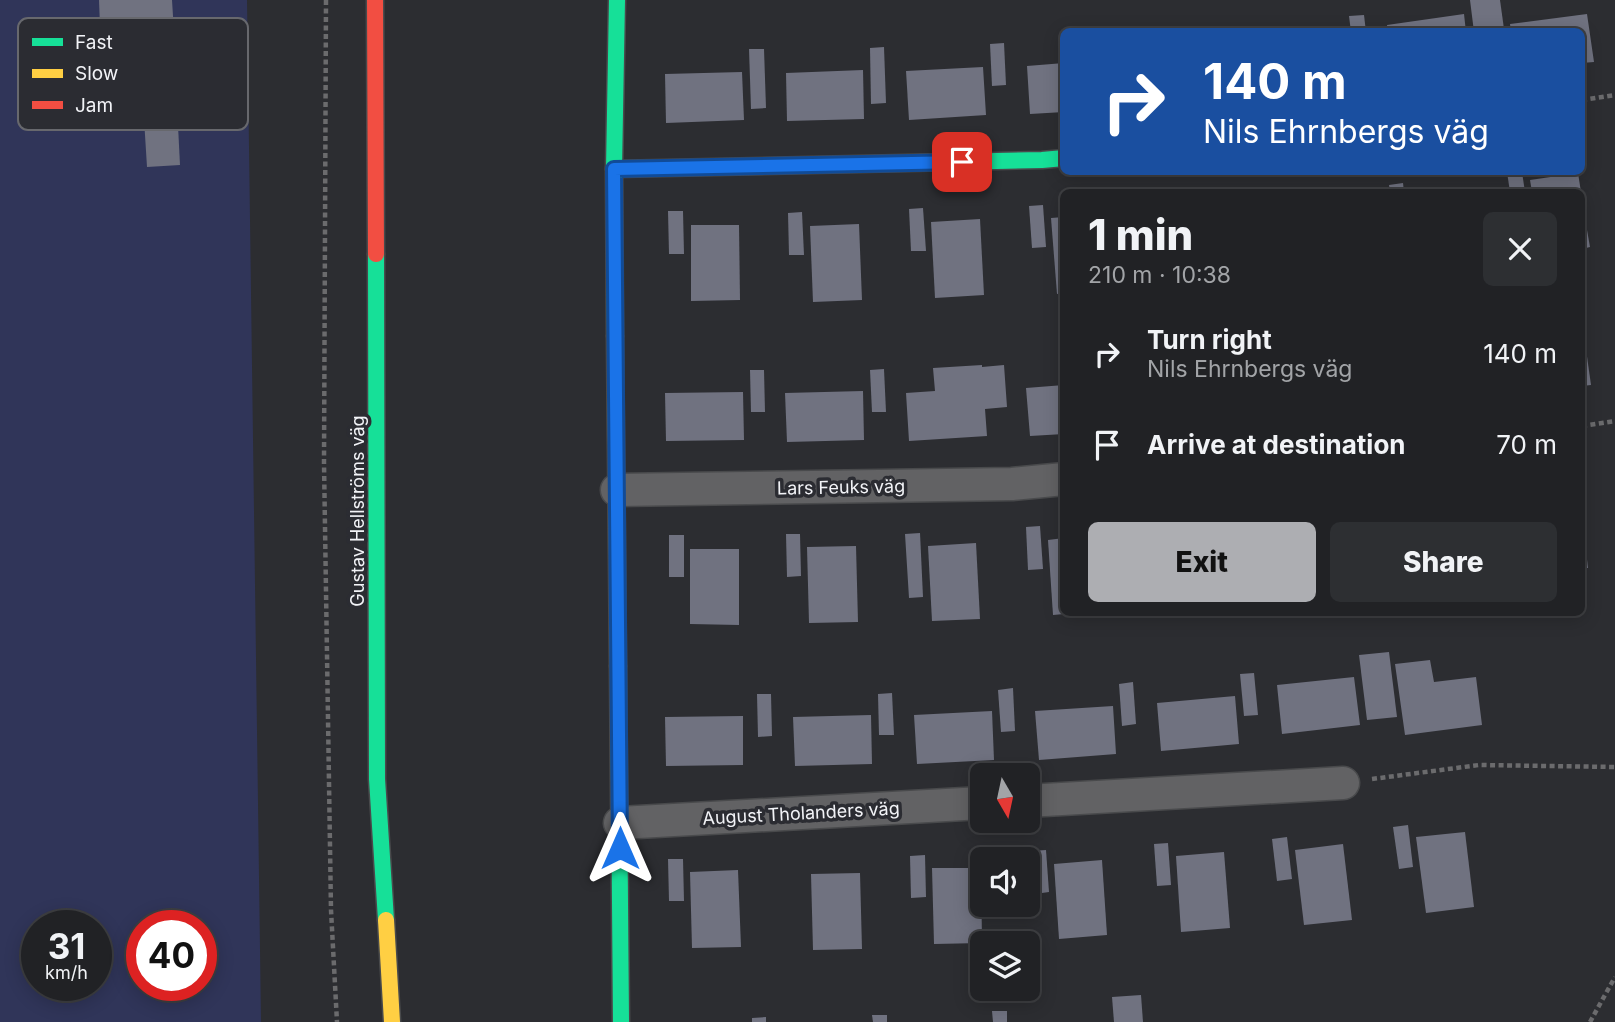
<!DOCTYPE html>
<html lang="en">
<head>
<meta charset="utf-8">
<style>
	:root { --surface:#212225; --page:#2d2f32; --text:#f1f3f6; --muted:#a2a4a7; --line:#3e3f42; --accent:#adaeb2 }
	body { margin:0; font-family:Inter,sans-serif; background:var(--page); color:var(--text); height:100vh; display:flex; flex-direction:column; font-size:26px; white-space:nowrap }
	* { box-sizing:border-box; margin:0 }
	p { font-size:23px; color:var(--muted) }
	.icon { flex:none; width:38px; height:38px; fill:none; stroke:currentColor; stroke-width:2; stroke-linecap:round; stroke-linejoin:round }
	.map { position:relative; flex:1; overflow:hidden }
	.panel { position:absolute; left:1060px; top:189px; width:525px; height:427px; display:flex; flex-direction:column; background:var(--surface); border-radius:10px; box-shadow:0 4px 18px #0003,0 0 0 2px var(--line) }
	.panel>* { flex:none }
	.banner { position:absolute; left:1060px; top:28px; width:525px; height:147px; border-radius:10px; box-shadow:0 4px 18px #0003,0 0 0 2px var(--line); background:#1a4fa0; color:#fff; overflow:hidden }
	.needle { width:46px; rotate:171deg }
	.tools { position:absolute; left:970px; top:763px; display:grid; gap:14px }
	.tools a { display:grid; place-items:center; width:70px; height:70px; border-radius:10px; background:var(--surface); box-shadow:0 4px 18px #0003,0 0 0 2px var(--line); font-size:35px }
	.speed { position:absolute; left:21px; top:910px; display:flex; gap:14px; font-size:35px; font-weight:700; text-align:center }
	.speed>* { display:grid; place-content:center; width:91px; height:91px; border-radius:50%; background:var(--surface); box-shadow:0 4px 18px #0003,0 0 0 2px var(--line); line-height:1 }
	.speed small { font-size:18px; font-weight:400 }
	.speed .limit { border:10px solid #d22; background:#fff; color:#111 }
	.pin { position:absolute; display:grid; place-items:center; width:60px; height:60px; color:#fff; margin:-30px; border-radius:14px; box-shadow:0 4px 10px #0006 }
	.me { position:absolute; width:77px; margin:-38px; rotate:0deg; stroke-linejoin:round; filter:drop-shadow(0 0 5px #0008) }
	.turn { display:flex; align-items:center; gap:24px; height:147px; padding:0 28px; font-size:32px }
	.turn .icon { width:91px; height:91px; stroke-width:2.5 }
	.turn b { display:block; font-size:49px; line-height:60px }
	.round { display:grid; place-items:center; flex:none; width:74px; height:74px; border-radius:10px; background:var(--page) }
	.headline { display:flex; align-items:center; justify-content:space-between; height:119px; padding:0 28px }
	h1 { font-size:42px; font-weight:800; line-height:52px }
	.cta { display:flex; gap:14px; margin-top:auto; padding:14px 28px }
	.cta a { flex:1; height:80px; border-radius:10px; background:var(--accent); color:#111; font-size:28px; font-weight:800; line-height:80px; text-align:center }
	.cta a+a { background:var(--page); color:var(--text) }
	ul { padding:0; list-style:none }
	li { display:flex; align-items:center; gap:21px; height:91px; padding:0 28px }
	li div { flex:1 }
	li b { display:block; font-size:26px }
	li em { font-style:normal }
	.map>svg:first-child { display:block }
	.green { fill:#303559; fill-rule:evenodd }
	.building { fill:#707280 }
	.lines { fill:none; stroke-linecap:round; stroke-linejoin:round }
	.street-casing { stroke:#494a4c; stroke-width:35 }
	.fast-casing { stroke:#494a4c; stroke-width:19 }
	.slow-casing { stroke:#494a4c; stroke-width:19 }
	.jam-casing { stroke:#494a4c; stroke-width:19 }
	.path { stroke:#6b6b6d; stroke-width:4.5; stroke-dasharray:5 3.5; stroke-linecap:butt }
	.street { stroke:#626264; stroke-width:32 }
	.fast { stroke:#16e098; stroke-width:16 }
	.slow { stroke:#ffcf43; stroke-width:16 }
	.jam { stroke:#f24e42; stroke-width:16 }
	.route-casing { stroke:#114b97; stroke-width:18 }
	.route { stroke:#1a73e8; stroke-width:12 }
	.labels { text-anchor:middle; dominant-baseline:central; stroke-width:7; stroke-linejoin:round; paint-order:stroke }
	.street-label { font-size:18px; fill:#f2f3f7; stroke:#2b2c32 }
	.key { fill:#2b2c32; stroke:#67686d; stroke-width:2 }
	.key-label { font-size:19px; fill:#f2f3f7 }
</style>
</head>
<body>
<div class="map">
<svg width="1615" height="1022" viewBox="0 0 1615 1022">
	<rect width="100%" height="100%" fill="#2c2d31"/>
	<path class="green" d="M0,0H247L261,1022H0ZM37,926H96V985H37ZM142,926H201V985H142Z"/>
	<g class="building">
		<polygon points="99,0 172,0 175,48 101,52"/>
		<polygon points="1470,0 1500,0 1504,29 1474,32"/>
		<polygon points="1464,14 1466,32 1388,32 1387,25"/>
		<polygon points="1587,14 1594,62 1582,63 1582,32 1511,32 1510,24"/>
		<polygon points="1364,15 1366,32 1351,32 1349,16"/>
		<polygon points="1244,27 1244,32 1229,32 1229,29"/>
		<polygon points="1004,43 1006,85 992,86 990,44"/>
		<polygon points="884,47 886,103 871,104 870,48"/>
		<polygon points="749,49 764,49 766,108 751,109"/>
		<polygon points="1064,63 1064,112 1030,114 1027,66"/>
		<polygon points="983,67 986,115 909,120 906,71"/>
		<polygon points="863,70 864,119 787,121 786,73"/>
		<polygon points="742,72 744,120 666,123 665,74"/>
		<polygon points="176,86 180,165 147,167 142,88"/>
		<polygon points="1507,172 1522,172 1525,192 1510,192"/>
		<polygon points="1578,173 1581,192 1532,192 1530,180"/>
		<polygon points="1403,183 1404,192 1390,192 1389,185"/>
		<polygon points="1460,188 1460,192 1433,192 1433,191"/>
		<polygon points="1282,189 1283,192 1265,192 1265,191"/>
		<polygon points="1043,205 1046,247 1032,248 1029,206"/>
		<polygon points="1582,207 1583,207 1590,247 1582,249"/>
		<polygon points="923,208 926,251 911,251 909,209"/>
		<polygon points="668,211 683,211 684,254 669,254"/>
		<polygon points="802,212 804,255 789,255 788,213"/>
		<polygon points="1064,217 1064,293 1057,294 1051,218"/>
		<polygon points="980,219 984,295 935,298 931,222"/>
		<polygon points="859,224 862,300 813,302 810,226"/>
		<polygon points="691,225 739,225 740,300 691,301"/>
		<polygon points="1582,335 1584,335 1591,385 1582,386"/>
		<polygon points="982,365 982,367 1004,365 1007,407 985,409 987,436 909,441 906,393 935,391 933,368"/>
		<polygon points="884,369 886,412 872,412 870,370"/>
		<polygon points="750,370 764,370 765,412 751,412"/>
		<polygon points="1064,385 1064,434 1030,436 1026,388"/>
		<polygon points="863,391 864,440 787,442 785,393"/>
		<polygon points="743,392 744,440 666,441 665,393"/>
		<polygon points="1040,526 1043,569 1028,570 1026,527"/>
		<polygon points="920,533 923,597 909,598 905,534"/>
		<polygon points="786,534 800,534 801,576 787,577"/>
		<polygon points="1582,534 1584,534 1588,568 1582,568"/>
		<rect x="669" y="535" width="15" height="42"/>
		<polygon points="1064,538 1064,614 1053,615 1048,540"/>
		<polygon points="976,543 980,619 932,621 928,546"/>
		<polygon points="856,546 858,622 809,623 807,547"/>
		<polygon points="690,549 739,549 739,625 690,624"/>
		<polygon points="1389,652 1397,717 1367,720 1359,655"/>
		<polygon points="1430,660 1434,682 1476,677 1482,725 1405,735 1395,664"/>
		<polygon points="1254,673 1258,715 1244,716 1240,674"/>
		<polygon points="1354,677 1360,725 1282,734 1277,685"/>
		<polygon points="1133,682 1136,724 1122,726 1119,684"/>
		<polygon points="1013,688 1015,731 1001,732 998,690"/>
		<polygon points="892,693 894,735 879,735 878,694"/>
		<polygon points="757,694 771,694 772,736 758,737"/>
		<polygon points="1235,696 1239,744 1161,751 1157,703"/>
		<polygon points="1113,706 1116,754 1039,760 1035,711"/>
		<polygon points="992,711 994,760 917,764 914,715"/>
		<polygon points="871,715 872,764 795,766 793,717"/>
		<polygon points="743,716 743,765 666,766 665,717"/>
		<polygon points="1408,825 1413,867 1399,869 1393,827"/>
		<polygon points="1465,832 1474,907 1426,913 1416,837"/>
		<polygon points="1287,837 1292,879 1277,881 1272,839"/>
		<polygon points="1168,843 1171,885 1157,886 1154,844"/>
		<polygon points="1343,844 1352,920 1304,925 1295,850"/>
		<polygon points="1046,850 1049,892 1035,894 1032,851"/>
		<polygon points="1224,852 1230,928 1181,932 1176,856"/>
		<polygon points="925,855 926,897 911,898 910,856"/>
		<polygon points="668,859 683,859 684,901 669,901"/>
		<polygon points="1102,860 1107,935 1059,939 1054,864"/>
		<polygon points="932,868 981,868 982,943 934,944"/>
		<polygon points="738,870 741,947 692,948 690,872"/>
		<polygon points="860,873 862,949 813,950 811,874"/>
		<polygon points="1141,995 1143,1022 1114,1022 1112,997"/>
		<polygon points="992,1011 1007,1011 1007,1022 993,1022"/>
		<polygon points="872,1015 887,1015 887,1022 873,1022"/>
		<polygon points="766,1017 766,1022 752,1022 752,1018"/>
	</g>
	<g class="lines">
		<defs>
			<g id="street">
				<polyline points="617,490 1012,484 1064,479"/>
				<polyline points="1027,801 1343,783"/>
				<polyline points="620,823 982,803"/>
			</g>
			<g id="fast">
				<polyline points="953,162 1042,160 1064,158"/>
				<polyline points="376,254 377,779 386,920"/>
				<polyline points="615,336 614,169 617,0"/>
				<polyline points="618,666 621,1022"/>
			</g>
			<g id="slow">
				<polyline points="614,169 953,162"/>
				<polyline points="615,336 618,666"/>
				<polyline points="386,920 392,1022"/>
			</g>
			<polyline id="jam" points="375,0 376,254"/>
		</defs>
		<use href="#street" class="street-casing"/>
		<use href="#fast" class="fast-casing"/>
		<use href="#slow" class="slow-casing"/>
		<use href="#jam" class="jam-casing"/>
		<g class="path">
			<polyline points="326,0 324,463 331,910 337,1022"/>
			<polyline points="1582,100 1615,95"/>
			<polyline points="1582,426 1615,421"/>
			<polyline points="1372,779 1479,765 1615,767"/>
			<polyline points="1590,1022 1615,977"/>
		</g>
		<use href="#street" class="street"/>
		<use href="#fast" class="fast"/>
		<use href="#slow" class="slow"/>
		<use href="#jam" class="jam"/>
	</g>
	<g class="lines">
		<defs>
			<polyline id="route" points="620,848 614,169 962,162"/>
		</defs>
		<use href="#route" class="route-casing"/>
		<use href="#route" class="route"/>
	</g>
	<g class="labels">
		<g class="street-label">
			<text transform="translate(841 487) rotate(-1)">Lars Feuks väg</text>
			<text transform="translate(357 511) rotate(-90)">Gustav Hellströms väg</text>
			<text transform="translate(801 813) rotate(-3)">August Tholanders väg</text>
		</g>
	</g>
	<rect x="18" y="18" width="230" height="112" rx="10" class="key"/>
	<rect x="32" y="38" width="31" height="8" fill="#16e098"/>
	<rect x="32" y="69" width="31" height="9" fill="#ffcf43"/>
	<rect x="32" y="101" width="31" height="8" fill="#f24e42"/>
	<g class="key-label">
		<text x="75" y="49">Fast</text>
		<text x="75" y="80">Slow</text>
		<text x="75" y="112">Jam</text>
	</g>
</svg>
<div class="tools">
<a><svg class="needle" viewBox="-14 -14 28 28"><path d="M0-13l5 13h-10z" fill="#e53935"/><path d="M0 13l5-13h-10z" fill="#a2a4a7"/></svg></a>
<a><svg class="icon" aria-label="sound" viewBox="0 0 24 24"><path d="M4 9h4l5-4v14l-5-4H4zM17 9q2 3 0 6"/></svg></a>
<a><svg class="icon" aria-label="layers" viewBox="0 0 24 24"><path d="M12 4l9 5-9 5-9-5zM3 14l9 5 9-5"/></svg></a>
</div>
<div class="speed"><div>31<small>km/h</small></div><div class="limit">40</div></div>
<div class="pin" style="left:962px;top:162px;background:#d93025"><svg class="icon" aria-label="arrive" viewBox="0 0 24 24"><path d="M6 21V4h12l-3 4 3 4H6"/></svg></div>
<svg class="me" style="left:620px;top:848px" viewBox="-20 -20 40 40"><path d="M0-17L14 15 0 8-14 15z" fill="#1a73e8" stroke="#fff" stroke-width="4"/></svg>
<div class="banner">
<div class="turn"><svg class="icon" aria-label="right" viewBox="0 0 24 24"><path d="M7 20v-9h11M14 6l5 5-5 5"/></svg><div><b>140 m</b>Nils Ehrnbergs väg</div></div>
</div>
<section class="panel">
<div class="headline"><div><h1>1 min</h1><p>210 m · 10:38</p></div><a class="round"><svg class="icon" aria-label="close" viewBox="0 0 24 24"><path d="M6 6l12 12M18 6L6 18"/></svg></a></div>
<ul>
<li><svg class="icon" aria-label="right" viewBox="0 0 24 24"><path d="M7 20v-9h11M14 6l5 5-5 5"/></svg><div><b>Turn right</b><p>Nils Ehrnbergs väg</p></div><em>140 m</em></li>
<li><svg class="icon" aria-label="arrive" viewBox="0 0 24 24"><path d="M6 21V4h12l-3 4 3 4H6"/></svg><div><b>Arrive at destination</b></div><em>70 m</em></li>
</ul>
<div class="cta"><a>Exit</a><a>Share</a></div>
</section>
</div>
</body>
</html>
